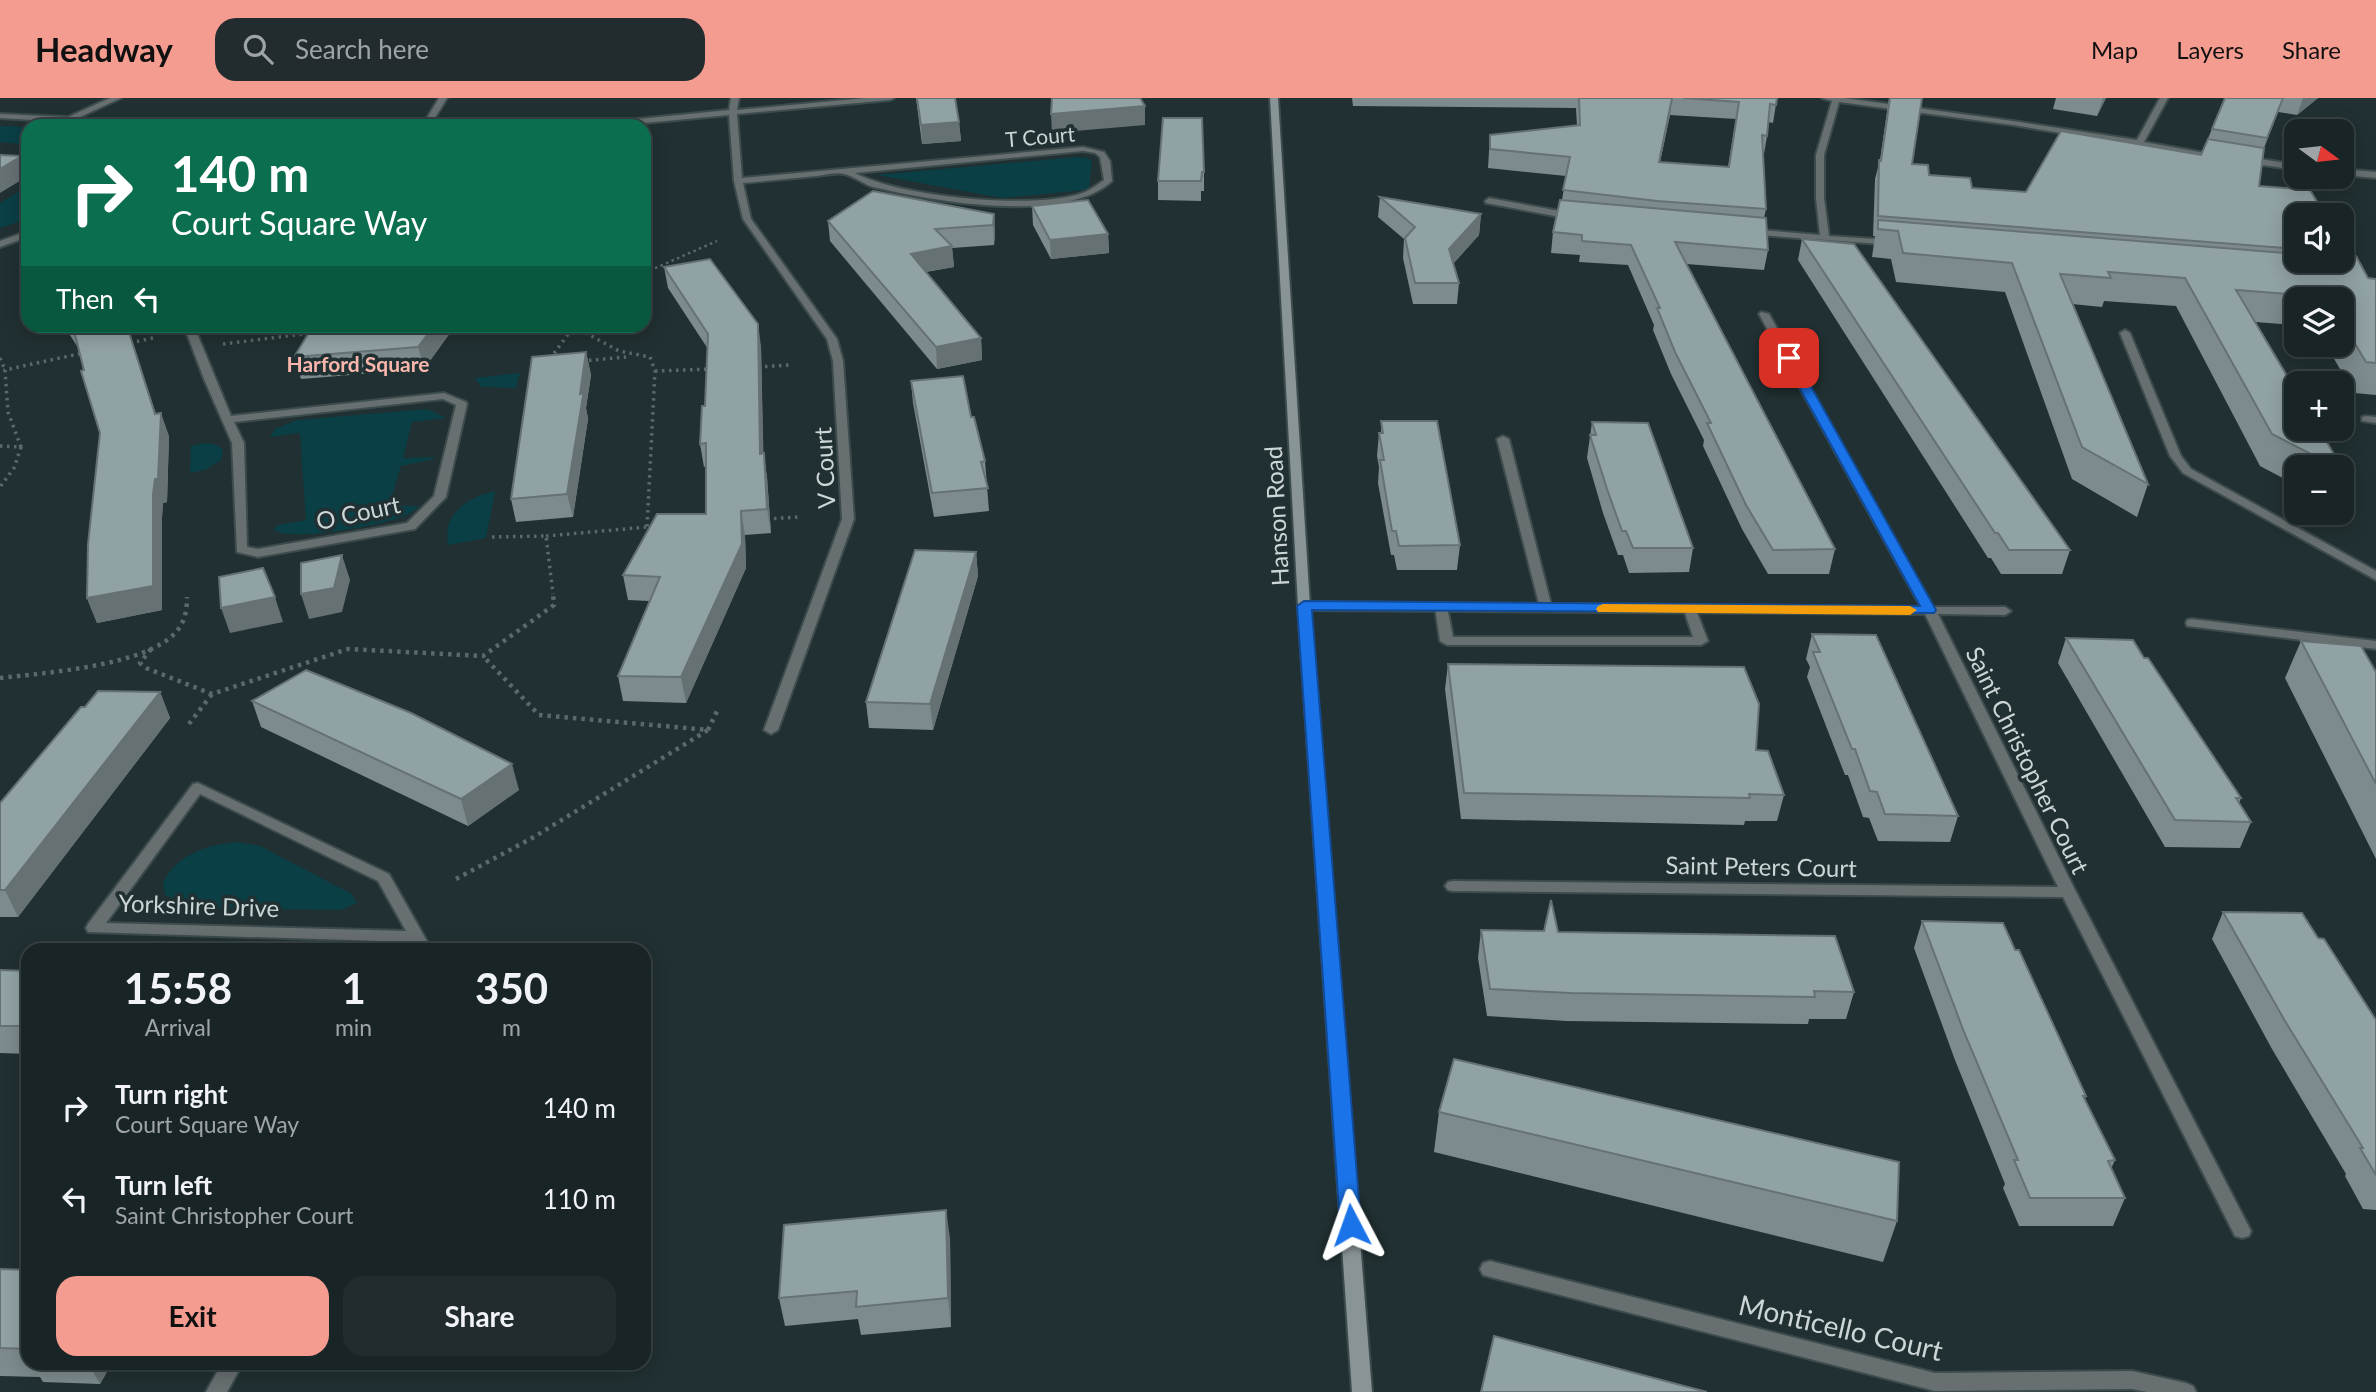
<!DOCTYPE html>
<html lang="en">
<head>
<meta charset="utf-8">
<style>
	:root { --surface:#192426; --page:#222c2e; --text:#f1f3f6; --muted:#9fa4a7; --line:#374143; --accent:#f59c90 }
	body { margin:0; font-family:Lato,sans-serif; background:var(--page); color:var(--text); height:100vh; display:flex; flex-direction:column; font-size:26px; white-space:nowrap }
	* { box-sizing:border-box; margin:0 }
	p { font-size:23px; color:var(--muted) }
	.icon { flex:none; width:38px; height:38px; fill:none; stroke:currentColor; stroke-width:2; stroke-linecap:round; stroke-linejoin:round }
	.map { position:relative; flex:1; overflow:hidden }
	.sheet { position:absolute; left:21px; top:845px; width:630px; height:427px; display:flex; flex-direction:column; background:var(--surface); border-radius:21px; box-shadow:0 4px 18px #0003,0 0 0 2px var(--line) }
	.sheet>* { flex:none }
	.guide { position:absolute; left:21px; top:21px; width:630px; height:214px; border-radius:21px; box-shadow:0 4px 18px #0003,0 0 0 2px var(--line); background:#0b6e4f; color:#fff; overflow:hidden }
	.needle { width:46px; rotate:105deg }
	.controls { position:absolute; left:2284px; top:21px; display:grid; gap:14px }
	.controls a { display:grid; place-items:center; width:70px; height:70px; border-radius:14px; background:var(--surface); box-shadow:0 4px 18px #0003,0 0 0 2px var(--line); font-size:35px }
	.pin { position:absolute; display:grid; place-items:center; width:60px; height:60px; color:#fff; margin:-30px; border-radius:14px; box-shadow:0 4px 10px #0006 }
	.me { position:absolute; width:77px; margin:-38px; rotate:356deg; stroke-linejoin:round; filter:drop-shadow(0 0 5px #0008) }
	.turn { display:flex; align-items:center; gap:24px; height:147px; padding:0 35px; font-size:32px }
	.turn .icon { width:91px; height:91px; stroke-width:2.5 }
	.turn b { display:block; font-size:49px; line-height:60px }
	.then { display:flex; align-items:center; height:66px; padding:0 35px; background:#0003; gap:14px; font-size:26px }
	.eta { display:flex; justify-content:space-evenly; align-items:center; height:119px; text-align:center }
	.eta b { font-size:42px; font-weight:700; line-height:49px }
	.button { display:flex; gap:14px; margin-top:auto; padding:14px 35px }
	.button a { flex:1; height:80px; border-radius:21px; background:var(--accent); color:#111; font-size:28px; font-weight:700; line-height:80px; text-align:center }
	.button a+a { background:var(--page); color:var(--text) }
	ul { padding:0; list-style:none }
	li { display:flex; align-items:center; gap:21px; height:91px; padding:0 35px }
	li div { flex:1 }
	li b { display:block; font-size:26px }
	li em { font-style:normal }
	header { display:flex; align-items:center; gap:42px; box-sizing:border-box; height:98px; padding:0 35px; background:var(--accent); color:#111 }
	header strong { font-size:33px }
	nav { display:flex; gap:38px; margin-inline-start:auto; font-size:24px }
	.search { width:490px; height:63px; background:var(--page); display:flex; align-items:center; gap:18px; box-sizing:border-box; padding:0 24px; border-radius:21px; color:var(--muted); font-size:26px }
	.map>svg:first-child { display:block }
	.green { fill:#0a3f46 }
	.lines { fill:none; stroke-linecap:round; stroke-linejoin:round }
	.lane-casing { stroke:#3c4b4c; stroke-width:4 }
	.street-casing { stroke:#3c4b4c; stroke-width:4 }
	.secondary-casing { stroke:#3c4b4c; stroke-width:4 }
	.path-far2 { stroke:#5c696b; stroke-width:2.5; stroke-dasharray:2.5 3.5; stroke-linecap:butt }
	.path-far1 { stroke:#5c696b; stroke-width:3.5; stroke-dasharray:2.5 4.5; stroke-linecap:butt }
	.path { stroke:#5c696b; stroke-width:4.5; stroke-dasharray:3.5 5; stroke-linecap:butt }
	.lane { fill:#686f70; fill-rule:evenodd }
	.street { fill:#686f70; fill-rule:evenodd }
	.secondary { fill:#899496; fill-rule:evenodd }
	.wall { fill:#7d8b8e; fill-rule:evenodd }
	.shaded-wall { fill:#667174 }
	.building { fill:#91a2a5; stroke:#667174; stroke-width:2 }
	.route { fill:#1a73e8; stroke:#114b97; stroke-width:2 }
	.slow { fill:#f59e0b }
	.labels { text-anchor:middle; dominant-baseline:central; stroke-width:7; stroke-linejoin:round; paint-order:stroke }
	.far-street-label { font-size:21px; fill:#ccd6d7; stroke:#213032 }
	.far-neighbourhood-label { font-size:21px; font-weight:bold; fill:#f9b6ac; stroke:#213032 }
	.street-label { font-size:24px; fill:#ccd6d7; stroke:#213032 }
	.near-street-label { font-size:28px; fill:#ccd6d7; stroke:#213032 }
</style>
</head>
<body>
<header>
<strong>Headway</strong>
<div class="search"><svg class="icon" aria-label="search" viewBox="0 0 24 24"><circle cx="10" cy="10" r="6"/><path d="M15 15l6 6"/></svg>Search here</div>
<nav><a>Map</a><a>Layers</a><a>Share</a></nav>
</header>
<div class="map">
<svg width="2376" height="1294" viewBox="0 0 2376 1294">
	<rect width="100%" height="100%" fill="#213032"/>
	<g class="green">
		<polygon points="0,28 28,29 28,47 0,44"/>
		<polygon points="1077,59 1088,60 1092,64 1089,89 1085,92 1002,100 877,77"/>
		<polygon points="28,88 28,121 0,130 0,105"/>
		<polygon points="520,275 516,290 481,289 475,280"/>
		<path d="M427,311L447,320L412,324L403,360L433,359L435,361L401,368L389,408H420C412,414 405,419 396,421C374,428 288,445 273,431L278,427L306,422L300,335L270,339L275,331L297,322Z"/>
		<polygon points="205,345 214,346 223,351 221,362 205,372 190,375 191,348"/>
		<path d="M495,393L486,440L448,447C442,415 468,399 495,393Z"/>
		<path d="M237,744L260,748L352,796L357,805L341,812L188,810L165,797L163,784C178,756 206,747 237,744Z"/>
	</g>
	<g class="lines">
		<defs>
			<polygon id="lane" points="1441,505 1447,509 1453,539 1693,539 1684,512 1690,508 1696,512 1708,543 1701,547 1447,547 1440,543 1435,509"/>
			<g id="street">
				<polygon points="110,0 121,0 78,20 126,26 130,28 0,20 0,16 68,19"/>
				<polygon points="439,0 447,0 430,28 422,28"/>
				<path d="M731,0H739L737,12L865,0H894L890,2L737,16L742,80L1083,49L1104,54L1110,63L1112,83C1065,127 932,103 873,89C863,86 854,78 844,76C837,74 825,77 817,78C793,80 768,83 743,85L751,121L837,241L843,263L854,421L778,632L771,636L764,632L842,421L833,263L827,241L743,121L734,83L729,17L613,28H583L587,26L729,12ZM1083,53L1095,55L1100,59L1104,82C1098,86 1092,91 1085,94C1038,113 900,99 855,75Z"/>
				<polygon points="1822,0 1844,0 2013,23 2137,42 2160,0 2168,0 2144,44 2222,58 2218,61 2013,27 1839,4 1824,57 1824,100 1829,138 1890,142 1893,143 1893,147 1746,136 1746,132 1749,131 1820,137 1816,100 1816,57 1832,3"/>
				<polygon points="2245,59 2296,66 2296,72 2242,64 2242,60"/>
				<polygon points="2342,71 2376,74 2376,80 2342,77"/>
				<polygon points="1489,100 1576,116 1580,119 1576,122 1486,105 1485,103"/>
				<polygon points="28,133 28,139 0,149 0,143"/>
				<polygon points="1761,214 1769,216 1933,509 2005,509 2011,513 2005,517 1938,516 2076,794 2251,1133 2249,1138 2242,1140 2235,1138 2063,799 1453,793 1448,792 1445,788 1448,784 1453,783 2058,789 1925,516 1304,512 1298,508 1304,504 1539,506 1497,341 1503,338 1509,341 1551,506 1921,509 1759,216"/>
				<path d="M184,228H194L231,318L444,295L466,304L467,306L446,399L415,431L258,459L237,454L232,345L204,281ZM443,301L456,307L434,398L407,425L258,451L247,449L244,345L234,324Z"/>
				<polygon points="2125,232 2130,235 2181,358 2191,371 2376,473 2376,482 2183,375 2170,358 2120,235"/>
				<polygon points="2366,318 2376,319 2376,325 2362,323 2362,319"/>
				<polygon points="2192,521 2376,543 2376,551 2187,528 2186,525 2187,522"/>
				<path d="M198,685L389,776L432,852H416L412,844L88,834L86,830L88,826L193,686ZM200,696L378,783L406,833L106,825Z"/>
				<polygon points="1490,1163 1935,1275 2132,1273 2186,1285 2193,1288 2196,1294 2147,1294 2132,1291 1935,1293 1490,1179 1483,1177 1480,1171 1483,1165"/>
				<polygon points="222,1265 243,1265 227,1294 206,1294"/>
			</g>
			<polygon id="secondary" points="1270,0 1278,0 1310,508 1372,1294 1352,1294 1298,508"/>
		</defs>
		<use href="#lane" class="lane-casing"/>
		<use href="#street" class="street-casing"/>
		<use href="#secondary" class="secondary-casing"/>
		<polyline class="path-far2" points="644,175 717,143"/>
		<g class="path-far1">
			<polyline points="573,228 619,253 650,259 655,273 647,429"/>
			<polyline points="130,245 153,240"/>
			<polyline points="223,246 312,235"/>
			<polyline points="0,260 5,272"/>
			<polyline points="550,261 574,228"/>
			<polyline points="582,263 626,259"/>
			<polyline points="758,269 789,267"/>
			<polyline points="655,273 711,271"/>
			<polyline points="0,348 21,349 14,370 0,389"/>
			<polyline points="21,349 8,314 5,272 83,255"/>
			<polyline points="767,421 798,419"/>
			<polyline points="546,438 647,429"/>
			<polyline points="492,439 546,438 553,496"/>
		</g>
		<g class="path">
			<polyline points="151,551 140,565 146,570 212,596 348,551 483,558 554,507 553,495"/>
			<path d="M0,580C43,575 147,568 176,534C185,524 187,512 187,499"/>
			<polyline points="189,626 212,596"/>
			<polyline points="708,632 719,609"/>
			<polyline points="456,781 534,739 708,632 539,617 483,558"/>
		</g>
		<use href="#lane" class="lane"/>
		<use href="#street" class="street"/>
		<use href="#secondary" class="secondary"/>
	</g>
	<g class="wall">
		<polygon points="916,0 955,0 959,24 961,43 922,46"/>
		<path d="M1352,0H1777L1773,25L1768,24L1767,38L1764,56H1763L1766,111L1764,120L1768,152L1764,172L1686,166L1835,451L1829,476H1768L1742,431L1703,348L1704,342L1671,276L1653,232L1654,227L1628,167L1579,164L1580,157L1551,155L1553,134L1562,102L1566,78L1488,70L1490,37L1577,28L1576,10L1353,8ZM1670,17L1736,21L1728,69L1660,64Z"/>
		<polygon points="1889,0 1922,0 1912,66 1929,77 1972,90 2026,94 2201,57 2225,0 2318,0 2297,17 2278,14 2264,50 2259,88 2296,117 2296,163 2342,163 2342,147 2346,155 2345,158 2368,180 2376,181 2376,297 2354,295 2326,247 2342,247 2342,201 2296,201 2296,227 2255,224 2344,373 2342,379 2342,369 2296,369 2296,387 2260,368 2176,208 2104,203 2102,209 2072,206 2148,386 2137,419 2072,381 2005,194 1896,184 1891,161 1872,159 1875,138 1873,138 1875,81 1880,62"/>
		<polygon points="2056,0 2106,0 2097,18 2053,11"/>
		<polygon points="1204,74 1204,93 1201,93 1201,103 1158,102 1158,83"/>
		<polygon points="1380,99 1481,116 1479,137 1453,166 1459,185 1457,206 1413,206 1403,160 1404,141 1378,119"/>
		<polygon points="1032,108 1108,136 1109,155 1051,161 1033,127"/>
		<polygon points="994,116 995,136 994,147 952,150 954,169 926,174 981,240 982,262 937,271 830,143 828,123"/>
		<polygon points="1802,141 2070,452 2062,476 2001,476 1991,460 1988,460 1798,162"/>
		<polygon points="28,152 28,171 21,153"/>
		<polygon points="664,169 761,248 763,355 767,379 771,435 745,437 746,470 686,605 623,603 618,578 649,503 628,502 623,477 706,416 706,368 704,369 700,346 705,308 708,251 668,190"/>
		<polygon points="64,228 127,228 156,316 169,338 167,404 163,405 162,419 162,512 97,525 87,500 100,335 79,251"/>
		<polygon points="313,228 455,228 424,271 301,281 294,259"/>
		<polygon points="586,254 591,277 586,310 588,321 573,419 516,424 511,401"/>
		<polygon points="911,283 971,319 985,363 989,413 934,419 913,305"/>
		<polygon points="1381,323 1460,447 1457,472 1397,472 1394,457 1391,457 1378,385 1379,369 1377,358 1379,335 1381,335"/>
		<polygon points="1592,324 1693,450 1689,474 1629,475 1623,457 1618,457 1603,415 1587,360"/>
		<polygon points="976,454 978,478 933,632 869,630 866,604"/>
		<polygon points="1812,536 1958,718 1950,744 1878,743 1869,720 1863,719 1848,677 1845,677 1807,579 1810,569 1806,561"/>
		<polygon points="2066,540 2144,560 2241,700 2239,705 2251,724 2240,750 2165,749 2058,565"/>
		<polygon points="2301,543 2376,574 2376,761 2285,580"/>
		<polygon points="1448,566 1756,652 1784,697 1777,723 1745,723 1744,727 1461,721 1445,591"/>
		<polygon points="160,594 170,620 18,819 0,819 0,705 85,609"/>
		<polygon points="252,603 519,692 468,728 261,629"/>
		<polygon points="2223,814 2318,840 2376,922 2376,1112 2363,1111 2345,1078 2346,1076 2272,951 2212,841"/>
		<polygon points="1922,823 2015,852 2086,998 2085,1001 2115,1062 2111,1071 2125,1100 2113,1128 2019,1128 2003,1090 2005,1086 1955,962 1914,850"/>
		<polygon points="1481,832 1558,834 1854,894 1846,921 1809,921 1808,926 1566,923 1487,918 1478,860"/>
		<polygon points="0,872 28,873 28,956 0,955"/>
		<polygon points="1439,1014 1897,1123 1883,1164 1434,1054"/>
		<polygon points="950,1140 951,1229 861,1237 858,1221 785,1228 779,1200"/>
		<polygon points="0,1171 28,1172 28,1265 112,1265 100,1286 43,1284 40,1279 0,1278"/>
	</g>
	<g class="shaded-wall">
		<polygon points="1672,0 1670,17 1656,83 1659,64"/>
		<polygon points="2103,0 2106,0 2097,18"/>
		<polygon points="2283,0 2278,14 2261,58 2267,40"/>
		<polygon points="2303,0 2318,0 2297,17"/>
		<polygon points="1145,8 1145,27 1052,35 1051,16"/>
		<polygon points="959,24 961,43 922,46 921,27"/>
		<polygon points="22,58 28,74 28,78 0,95 0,71"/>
		<polygon points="994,116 995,136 994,147 993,127"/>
		<polygon points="1481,116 1479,137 1447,172 1449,151"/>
		<polygon points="1108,136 1109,155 1051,161 1050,142"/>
		<polygon points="952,148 954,169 912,176 911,156"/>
		<polygon points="758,226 761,248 764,379 760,356"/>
		<polygon points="127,228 160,331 161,315 169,338 167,404 163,405 162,419 162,512 97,525 87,500 153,396 155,316"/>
		<polygon points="434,228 455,228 424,271 418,249"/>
		<polygon points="981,240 982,262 937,271 936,249"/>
		<polygon points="586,254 591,277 586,310 588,321 573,419 567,396"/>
		<polygon points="764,355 767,379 771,435 767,411"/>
		<polygon points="741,413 745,437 746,470 686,605 681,579"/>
		<polygon points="976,454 978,478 933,632 930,606"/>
		<polygon points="342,457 350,482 342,514 309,521 301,496"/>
		<polygon points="275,499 283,524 230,535 221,510"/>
		<polygon points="160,594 170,620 18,819 5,792"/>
		<polygon points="512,666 519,692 468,728 461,701"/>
		<polygon points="946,1112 950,1140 951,1229 948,1200"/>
		<polygon points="88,1265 112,1265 100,1286"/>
	</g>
	<g class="building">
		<polygon points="917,0 955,0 959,24 921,27"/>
		<polygon points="1052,0 1140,0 1145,8 1051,16"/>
		<polygon points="1579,0 1672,0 1659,64 1729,69 1739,4 1683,0 1777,0 1776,7 1770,6 1767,38 1762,37 1766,111 1657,103 1563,92 1570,59 1490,51 1490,37 1580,27"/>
		<polygon points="1890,0 1922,0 1912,66 1928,67 1929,77 1970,80 1972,90 2026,94 2061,33 2201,57 2208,41 2264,50 2259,88 2310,92 2325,117 2296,117 2296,151 1878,118 1879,62 1881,63"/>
		<polygon points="2225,0 2283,0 2267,40 2212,31"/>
		<polygon points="1163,20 1202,20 1204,74 1202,74 1201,83 1158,83"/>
		<polygon points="0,57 22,58 0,71"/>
		<polygon points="873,93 994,116 993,127 935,131 952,148 911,156 981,240 936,249 828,123"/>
		<polygon points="1380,99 1481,116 1449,151 1459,185 1415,185 1405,140 1415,129"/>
		<polygon points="1088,102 1108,136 1050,142 1032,108"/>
		<polygon points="1560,102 1766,120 1768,152 1675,144 1835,451 1773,452 1746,407 1707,325 1711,325 1675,254 1657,210 1660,210 1631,147 1582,143 1582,137 1553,134"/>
		<polygon points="1878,122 2296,156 2296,163 2342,163 2342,158 2356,158 2368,180 2376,181 2376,265 2366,264 2342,224 2342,201 2328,201 2327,199 2236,192 2296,293 2296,331 2319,331 2344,373 2342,372 2342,369 2336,369 2272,336 2185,180 2108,174 2111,180 2060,176 2148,386 2082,349 2012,165 1903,155 1898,133 1878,131"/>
		<polygon points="1802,141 1854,146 2070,452 2009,452 1998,435 1995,435"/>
		<polygon points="2342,147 2346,155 2342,155"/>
		<polygon points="28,152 28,164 21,153"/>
		<polygon points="710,161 758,226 760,356 764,355 767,411 741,413 742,446 681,579 618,578 660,479 623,477 657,416 706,416 706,345 700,346 702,308 705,308 708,236 664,169"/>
		<polygon points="69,228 127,228 155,316 161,315 158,381 155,381 153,396 153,488 87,500 88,446 100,335 81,273 84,272 75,237"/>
		<polygon points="313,228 434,228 418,249 294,259"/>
		<polygon points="586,254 580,296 583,295 583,298 567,396 511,401 532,259"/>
		<polygon points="963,278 971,319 974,319 985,363 981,364 988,390 932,395 911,283"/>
		<polygon points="1381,323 1437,323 1460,447 1399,448 1396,433 1392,433 1380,362 1384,362 1379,335 1383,335"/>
		<polygon points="1592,324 1648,325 1693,450 1633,450 1626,433 1622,433 1607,391 1590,337 1596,337"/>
		<polygon points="915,452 976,454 930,606 866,604"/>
		<polygon points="342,457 334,490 301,496 301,465"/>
		<polygon points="263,470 275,499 221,510 219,479"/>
		<polygon points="1812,536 1876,537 1958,718 1885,716 1877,694 1870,693 1855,651 1852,651 1813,554 1820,554"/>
		<polygon points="2066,540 2133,542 2144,560 2148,560 2241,700 2236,700 2251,724 2175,722"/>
		<polygon points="2301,543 2361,548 2376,574 2376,686"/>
		<polygon points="1448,566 1744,569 1759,606 1756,652 1768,653 1784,697 1749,696 1750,700 1464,695"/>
		<polygon points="306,572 411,615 512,666 461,701 252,603"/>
		<polygon points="98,593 160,594 5,792 0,792 0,705 81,609 85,609"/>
		<polygon points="1551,802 1558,834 1835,838 1854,894 1814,893 1815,899 1571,895 1490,891 1481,832 1544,833"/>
		<polygon points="2223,814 2302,815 2318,840 2324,841 2376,922 2376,1077 2360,1050 2363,1050 2285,923"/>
		<polygon points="1922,823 2003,825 2015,852 2019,852 2086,998 2083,998 2115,1062 2108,1063 2125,1100 2030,1100 2014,1062 2018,1062 1964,934"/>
		<polygon points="0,872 28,873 28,933 23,933 25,928 0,928"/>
		<polygon points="1454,961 1899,1064 1897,1123 1439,1014"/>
		<polygon points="946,1112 948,1200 856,1209 857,1193 779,1200 784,1127"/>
		<polygon points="0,1171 28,1172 28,1251 0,1250"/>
		<polygon points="1494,1238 1707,1294 1481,1294"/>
	</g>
	<polygon class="route" points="1789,256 1795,260 1936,512 1934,515 1312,512 1361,1127 1358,1133 1351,1135 1343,1133 1340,1127 1297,508 1304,503 1920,508 1783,260"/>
	<polygon class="slow" points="1603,506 1910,508 1917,512 1910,517 1598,514 1596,511 1598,508"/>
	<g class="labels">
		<g class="far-street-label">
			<text transform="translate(1040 38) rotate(-5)">T Court</text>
		</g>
		<g class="far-neighbourhood-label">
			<text x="358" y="265">Harford Square</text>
		</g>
		<g class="street-label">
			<text transform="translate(824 370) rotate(-93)">V Court</text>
			<text transform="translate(358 414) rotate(-12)">O Court</text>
			<text transform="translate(1276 418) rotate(-93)">Hanson Road</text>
			<text transform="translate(2028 662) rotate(64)">Saint Christopher Court</text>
			<text transform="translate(1761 768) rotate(1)">Saint Peters Court</text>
			<text transform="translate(199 807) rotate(2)">Yorkshire Drive</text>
		</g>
		<g class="near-street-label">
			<text transform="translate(1841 1229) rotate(13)">Monticello Court</text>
		</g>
	</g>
</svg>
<div class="controls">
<a><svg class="needle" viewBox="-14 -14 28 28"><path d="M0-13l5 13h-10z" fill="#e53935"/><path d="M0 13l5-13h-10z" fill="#9fa4a7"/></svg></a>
<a><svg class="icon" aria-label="sound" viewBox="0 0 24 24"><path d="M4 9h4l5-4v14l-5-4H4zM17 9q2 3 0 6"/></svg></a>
<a><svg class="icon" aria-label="layers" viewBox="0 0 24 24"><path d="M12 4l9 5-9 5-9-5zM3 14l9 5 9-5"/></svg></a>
<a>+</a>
<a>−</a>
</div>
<div class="pin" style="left:1789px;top:260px;background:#d93025"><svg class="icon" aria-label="arrive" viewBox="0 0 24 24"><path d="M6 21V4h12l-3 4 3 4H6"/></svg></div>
<svg class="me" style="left:1351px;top:1127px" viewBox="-20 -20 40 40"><path d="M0-17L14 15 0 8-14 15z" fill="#1a73e8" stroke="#fff" stroke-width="4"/></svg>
<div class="guide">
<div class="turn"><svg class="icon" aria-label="right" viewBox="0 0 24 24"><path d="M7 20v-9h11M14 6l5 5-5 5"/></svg><div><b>140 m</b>Court Square Way</div></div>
<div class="then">Then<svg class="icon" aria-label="left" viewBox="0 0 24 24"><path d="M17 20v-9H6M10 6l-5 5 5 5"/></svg></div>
</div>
<section class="sheet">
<div class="eta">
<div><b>15:58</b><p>Arrival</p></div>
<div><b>1</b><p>min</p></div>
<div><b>350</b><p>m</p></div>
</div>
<ul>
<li><svg class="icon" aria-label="right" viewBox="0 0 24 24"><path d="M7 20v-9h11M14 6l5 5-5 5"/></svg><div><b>Turn right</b><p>Court Square Way</p></div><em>140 m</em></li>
<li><svg class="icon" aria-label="left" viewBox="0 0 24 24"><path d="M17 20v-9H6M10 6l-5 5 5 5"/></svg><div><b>Turn left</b><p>Saint Christopher Court</p></div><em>110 m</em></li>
</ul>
<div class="button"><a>Exit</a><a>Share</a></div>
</section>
</div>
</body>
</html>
